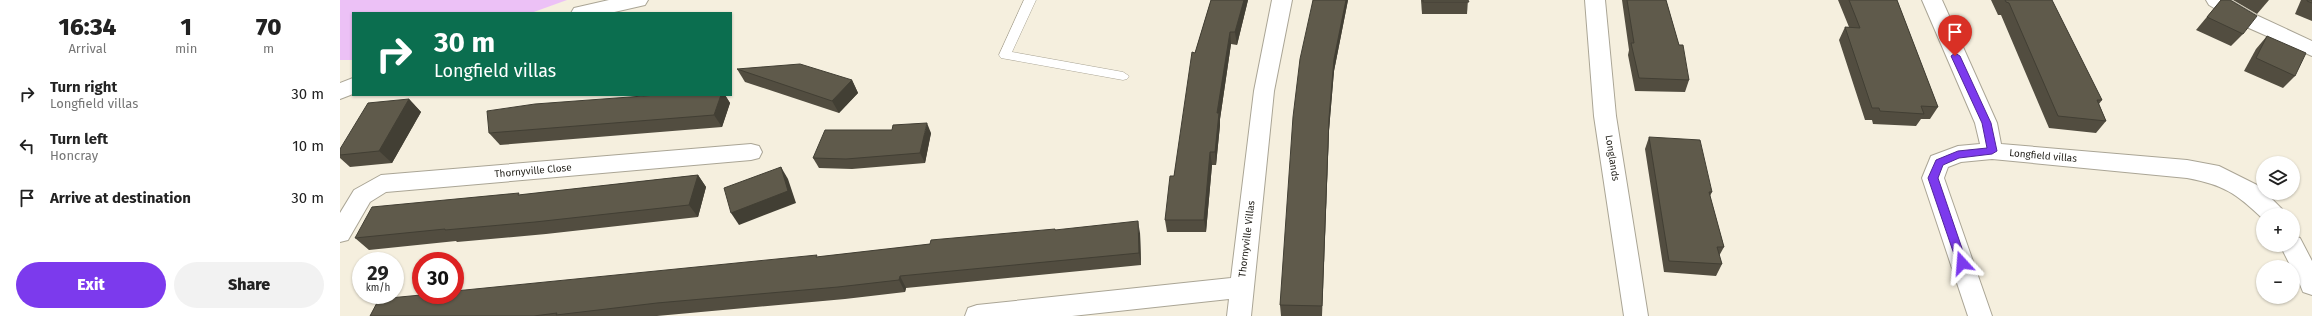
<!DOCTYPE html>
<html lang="en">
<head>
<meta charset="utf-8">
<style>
	:root { --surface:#fff; --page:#f2f2f2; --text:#222; --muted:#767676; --accent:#7c3aed }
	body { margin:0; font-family:"Fira Sans",sans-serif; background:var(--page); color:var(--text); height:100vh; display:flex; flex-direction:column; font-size:15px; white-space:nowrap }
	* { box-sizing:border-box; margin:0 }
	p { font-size:13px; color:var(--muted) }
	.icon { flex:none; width:22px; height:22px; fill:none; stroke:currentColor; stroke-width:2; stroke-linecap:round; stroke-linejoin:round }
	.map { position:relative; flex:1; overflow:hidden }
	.drawer { display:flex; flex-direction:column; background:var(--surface); width:340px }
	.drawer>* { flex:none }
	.top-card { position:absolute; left:12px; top:12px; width:380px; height:84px; border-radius:0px; box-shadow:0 1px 3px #0004; background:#0b6e4f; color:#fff; overflow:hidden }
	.fabs { position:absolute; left:1916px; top:156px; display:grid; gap:8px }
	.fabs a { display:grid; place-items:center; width:44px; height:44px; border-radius:50%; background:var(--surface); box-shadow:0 1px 3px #0004; font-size:20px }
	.speed { position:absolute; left:12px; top:252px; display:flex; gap:8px; font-size:20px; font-weight:700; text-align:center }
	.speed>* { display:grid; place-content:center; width:52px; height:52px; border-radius:50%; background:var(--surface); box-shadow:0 1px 3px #0004; line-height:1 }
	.speed small { font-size:10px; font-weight:400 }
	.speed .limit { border:6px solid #d22; background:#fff; color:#111 }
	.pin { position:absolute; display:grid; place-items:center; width:34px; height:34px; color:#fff; margin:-41px -17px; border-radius:50% 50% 50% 0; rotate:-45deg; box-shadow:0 0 4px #0007 }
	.pin .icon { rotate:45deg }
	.me { position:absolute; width:44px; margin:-22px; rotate:341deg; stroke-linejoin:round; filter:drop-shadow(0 0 3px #0008) }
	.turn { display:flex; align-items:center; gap:14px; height:84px; padding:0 16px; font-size:18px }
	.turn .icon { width:52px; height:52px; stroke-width:2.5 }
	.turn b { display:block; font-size:28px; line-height:34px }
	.eta { display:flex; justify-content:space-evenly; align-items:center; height:68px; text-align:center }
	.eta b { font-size:24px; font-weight:800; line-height:28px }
	.cta { display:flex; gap:8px; margin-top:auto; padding:8px 16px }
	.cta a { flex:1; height:46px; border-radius:24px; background:var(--accent); color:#fff; font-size:16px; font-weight:800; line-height:46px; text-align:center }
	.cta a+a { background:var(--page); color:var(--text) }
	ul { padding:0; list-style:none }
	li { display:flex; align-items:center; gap:12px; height:52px; padding:0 16px }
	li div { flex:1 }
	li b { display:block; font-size:15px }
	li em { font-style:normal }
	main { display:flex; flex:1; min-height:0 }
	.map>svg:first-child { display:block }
	.green { fill:#ecc1f6 }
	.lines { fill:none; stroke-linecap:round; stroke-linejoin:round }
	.service-casing { stroke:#aaa595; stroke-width:1 }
	.minor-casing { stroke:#aaa595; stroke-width:2 }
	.service { fill:#fff; fill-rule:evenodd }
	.minor { fill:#fff; fill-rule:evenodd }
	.wall { fill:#524d40 }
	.shaded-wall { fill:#423f34 }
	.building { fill:#5f5a4b; stroke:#423f34 }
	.route { fill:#7c3aed; stroke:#51269a }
	.labels { text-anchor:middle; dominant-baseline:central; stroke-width:4; stroke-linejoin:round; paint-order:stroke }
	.street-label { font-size:10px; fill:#211f19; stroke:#fff }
</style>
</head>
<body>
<main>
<section class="drawer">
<div class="eta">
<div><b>16:34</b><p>Arrival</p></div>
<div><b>1</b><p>min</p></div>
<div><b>70</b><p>m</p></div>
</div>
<ul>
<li><svg class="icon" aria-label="right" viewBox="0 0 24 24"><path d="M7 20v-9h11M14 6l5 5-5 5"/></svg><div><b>Turn right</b><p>Longfield villas</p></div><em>30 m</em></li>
<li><svg class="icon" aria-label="left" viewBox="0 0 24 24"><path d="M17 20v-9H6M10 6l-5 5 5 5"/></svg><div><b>Turn left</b><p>Honcray</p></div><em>10 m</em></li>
<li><svg class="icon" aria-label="arrive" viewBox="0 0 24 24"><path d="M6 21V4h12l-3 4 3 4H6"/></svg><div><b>Arrive at destination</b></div><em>30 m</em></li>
</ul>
<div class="cta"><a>Exit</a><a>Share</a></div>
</section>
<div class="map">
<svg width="1972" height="316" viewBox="0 0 1972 316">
	<rect width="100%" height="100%" fill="#f5efde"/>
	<polygon class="green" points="0,0 227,0 191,13 13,13 13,60 0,60"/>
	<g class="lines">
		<defs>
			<polygon id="service" points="684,0 696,0 672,52 783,72 789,76 787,79 783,80 661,58 659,55"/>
			<g id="minor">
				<polygon points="269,0 308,0 305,5 270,13 231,13 234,8"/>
				<polygon points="932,0 952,0 934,91 911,316 887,316 889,299 732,316 625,316 628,308 637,305 891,278 914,91"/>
				<polygon points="1245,0 1265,0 1276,116 1308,316 1284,316 1254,116"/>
				<path d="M1582,0H1602L1657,123L1661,144L1847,160L1879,166L1917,185L1923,193H1926L1942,209L1945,215H1923V219C1896,193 1884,185 1847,178L1652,159L1621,162L1608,167L1604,178L1652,316H1628L1582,178L1591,156L1618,146L1640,144L1635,123Z"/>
				<polygon points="1866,0 1890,0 1916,15 1972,41 1972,56 1902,25 1869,5"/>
				<polygon points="13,78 13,94 0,99 0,83"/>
				<polygon points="411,144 419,146 422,152 419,158 411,160 46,192 30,202 8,240 0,242 0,213 14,190 41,175"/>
				<polygon points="1953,236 1960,238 1972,261 1972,295 1963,292 1953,267 1951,267 1940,245 1953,245"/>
			</g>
		</defs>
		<use href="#service" class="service-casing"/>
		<use href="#minor" class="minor-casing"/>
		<use href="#service" class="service"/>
		<use href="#minor" class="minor"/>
	</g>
	<g class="wall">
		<polygon points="871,0 908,0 897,45 891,44 880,119 880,125 876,165 872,165 866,232 827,232 825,220 834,176 855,53"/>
		<polygon points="973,0 1008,0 994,71 989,130 982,316 941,316 940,305"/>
		<polygon points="1081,0 1128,0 1127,14 1082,14"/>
		<polygon points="1282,0 1326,0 1349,80 1345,92 1295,91 1288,55 1289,50"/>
		<polygon points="1498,0 1557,0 1598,107 1590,119 1581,119 1576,126 1533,124 1532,120 1525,120 1499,40 1505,27 1509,27"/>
		<polygon points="1651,0 1712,0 1762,100 1759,104 1766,121 1756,133 1709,128 1661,15 1658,15"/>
		<polygon points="1881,0 1903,34 1891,46 1856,30"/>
		<polygon points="1893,0 1929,0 1917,14"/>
		<polygon points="1961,0 1972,0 1972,21 1955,14"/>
		<polygon points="1927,36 1955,76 1943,88 1904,71 1916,49"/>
		<polygon points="397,69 512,80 518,93 499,113 405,82"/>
		<polygon points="317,95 385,95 390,103 382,127 160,145 149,133"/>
		<polygon points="69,99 81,112 52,163 10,167 0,158 0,149"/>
		<polygon points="591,133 585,163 512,169 479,168 473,158"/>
		<polygon points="1309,137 1372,192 1370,196 1384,247 1379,256 1382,264 1376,276 1324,272 1305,149"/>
		<polygon points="358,175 366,187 358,217 206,234 117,242 116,241 29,250 15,238 180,195"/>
		<polygon points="715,230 800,233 801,265 566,288 565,292 505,299 317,316 30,316 478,257"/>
	</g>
	<g class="shaded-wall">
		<polygon points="904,0 908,0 897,45 895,32"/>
		<polygon points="1006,0 1008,0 994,71 989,130 982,316 989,118 994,59"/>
		<polygon points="890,32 891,44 880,119 880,125 876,165 875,152 877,113"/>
		<polygon points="512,80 518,93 499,113 492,101"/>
		<polygon points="381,95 385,95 390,103 382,127 374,115"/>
		<polygon points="69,99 81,112 52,163 39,151"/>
		<polygon points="587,123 591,133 585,163 580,153"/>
		<polygon points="870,152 872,165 866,232 864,220"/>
		<polygon points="441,167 448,179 456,203 399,225 391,213"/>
		<polygon points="358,175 366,187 358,217 349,205"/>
		<polygon points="798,221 800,233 801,265 799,253"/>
		<polygon points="560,276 566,288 565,292 559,280"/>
	</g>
	<g class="building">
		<polygon points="871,0 904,0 895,32 890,32 877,113 879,113 875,152 870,152 864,220 825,220 830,176 834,176 852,52 855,53"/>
		<polygon points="973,0 1006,0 994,59 989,118 982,306 940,305 953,117 960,59"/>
		<polygon points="1083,0 1128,0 1129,2 1083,2"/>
		<polygon points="1287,0 1326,0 1339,45 1343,45 1349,80 1299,78 1291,43 1294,43"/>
		<polygon points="1509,0 1557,0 1598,107 1581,106 1584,114 1540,111 1539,108 1532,108 1505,27 1520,28"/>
		<polygon points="1665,0 1712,0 1762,100 1757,100 1766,121 1718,116 1669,3 1666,2"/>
		<polygon points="1881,0 1890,0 1917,16 1903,34 1867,17"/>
		<polygon points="1967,0 1972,0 1972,3 1967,1"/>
		<polygon points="1927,36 1966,53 1955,76 1916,58"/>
		<polygon points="460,64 512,80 492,101 397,69"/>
		<polygon points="317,95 381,95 374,115 149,133 147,111 195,104"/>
		<polygon points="69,99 39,151 0,155 0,149 28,103"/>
		<polygon points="587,123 580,153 506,159 473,158 485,130 552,130 553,125"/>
		<polygon points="1309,137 1360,140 1372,192 1369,192 1384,247 1377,247 1382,264 1329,261"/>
		<polygon points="441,167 448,191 391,213 384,188"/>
		<polygon points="358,175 349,205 195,222 105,230 105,229 15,238 32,207 179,193 178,195"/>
		<polygon points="798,221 799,253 560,276 559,280 498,287 317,303 216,315 217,313 194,316 30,316 39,299 81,295 115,295 115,291 477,255 476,257 590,244 591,240 715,229 715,230"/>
	</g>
	<polygon class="route" points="1615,53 1620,56 1651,123 1657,151 1652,154 1619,158 1603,165 1598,178 1627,263 1622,267 1617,263 1588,178 1596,160 1618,151 1647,148 1642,123 1611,56"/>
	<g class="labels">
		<g class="street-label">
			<text transform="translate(1703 156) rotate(5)">Longfield villas</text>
			<text transform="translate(1272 158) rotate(81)">Longlands</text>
			<text transform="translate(193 171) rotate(-5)">Thornyville Close</text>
			<text transform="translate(907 239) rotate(-83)">Thornyville Villas</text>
		</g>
	</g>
</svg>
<div class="fabs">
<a><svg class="icon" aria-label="layers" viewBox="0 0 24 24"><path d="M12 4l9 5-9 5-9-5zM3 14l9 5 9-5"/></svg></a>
<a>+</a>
<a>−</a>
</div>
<div class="speed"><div>29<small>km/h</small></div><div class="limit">30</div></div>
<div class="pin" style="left:1615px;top:56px;background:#d93025"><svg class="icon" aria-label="arrive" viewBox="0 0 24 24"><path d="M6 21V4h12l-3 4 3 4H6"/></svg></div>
<svg class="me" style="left:1622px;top:263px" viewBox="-20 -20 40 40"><path d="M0-17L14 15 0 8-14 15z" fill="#7c3aed" stroke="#fff" stroke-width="4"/></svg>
<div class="top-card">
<div class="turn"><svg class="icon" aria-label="right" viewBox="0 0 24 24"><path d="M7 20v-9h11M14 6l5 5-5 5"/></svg><div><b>30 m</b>Longfield villas</div></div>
</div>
</div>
</main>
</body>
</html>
